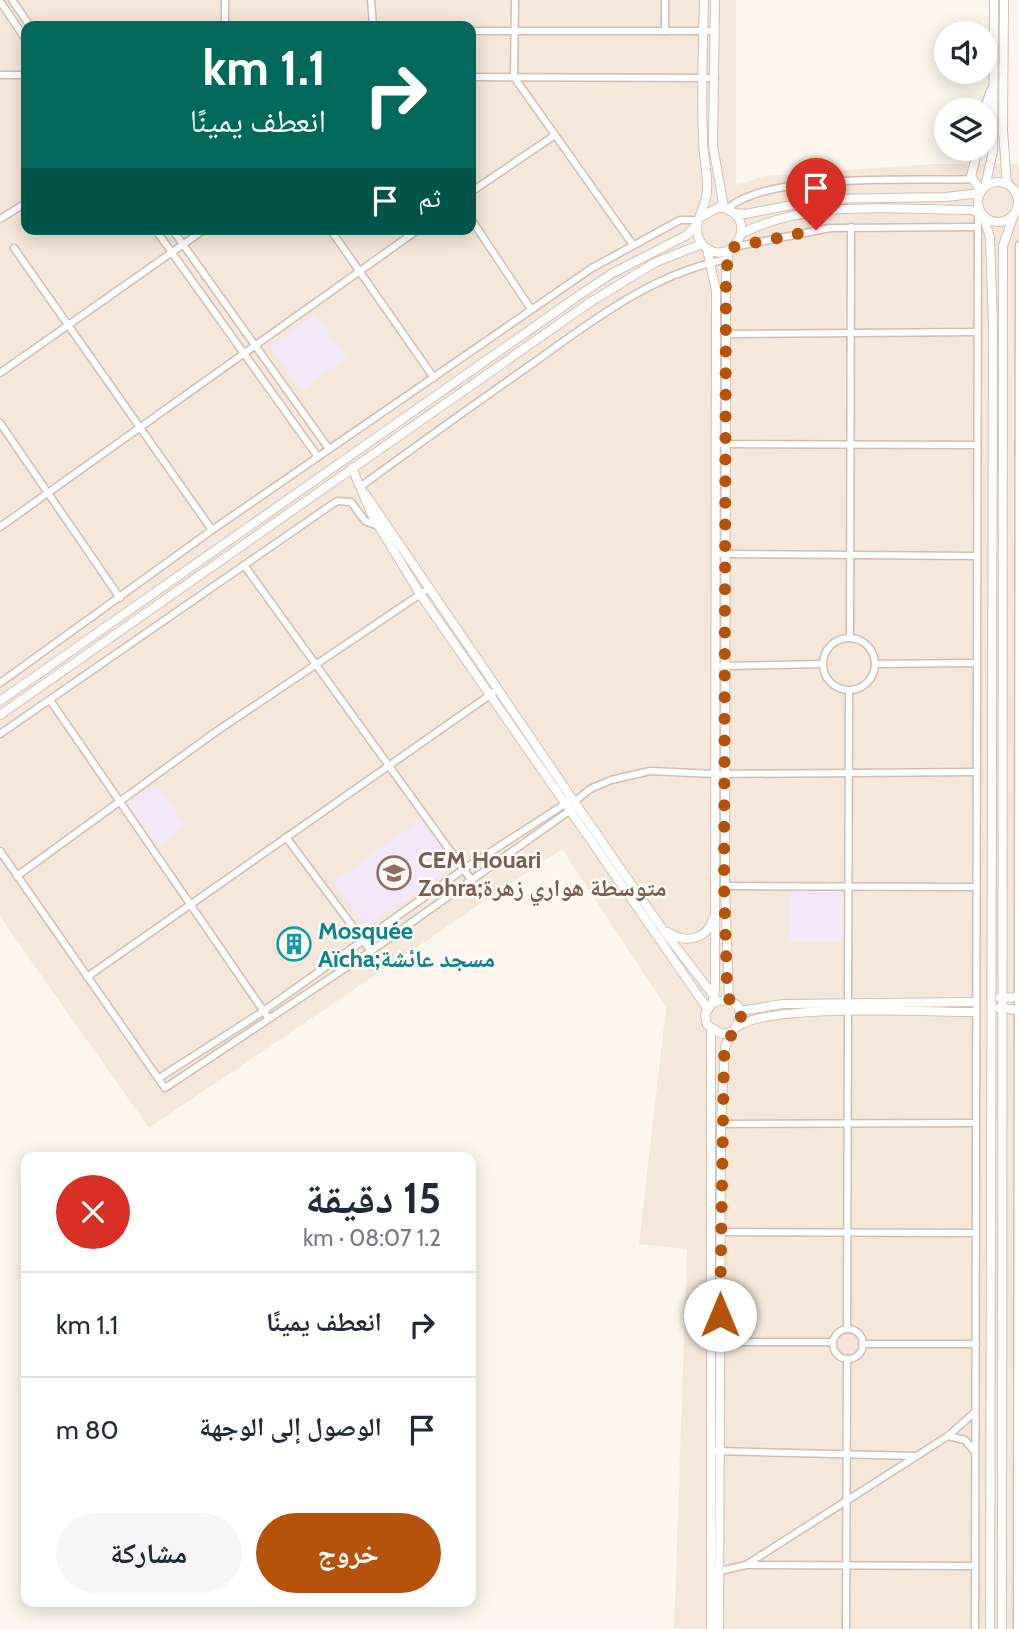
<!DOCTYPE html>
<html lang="ar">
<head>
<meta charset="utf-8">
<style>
	:root { --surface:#fff; --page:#f6f6f7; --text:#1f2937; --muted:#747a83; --line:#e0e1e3; --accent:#b45309 }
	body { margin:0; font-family:Cabin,"Noto Naskh Arabic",sans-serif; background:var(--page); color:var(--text); direction:rtl; height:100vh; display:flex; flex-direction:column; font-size:26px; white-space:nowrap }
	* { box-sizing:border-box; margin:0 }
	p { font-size:23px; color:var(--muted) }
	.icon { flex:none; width:38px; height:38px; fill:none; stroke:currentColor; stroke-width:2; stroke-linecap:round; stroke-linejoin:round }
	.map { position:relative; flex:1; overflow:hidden; direction:ltr }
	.details { position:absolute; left:21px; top:1152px; width:455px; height:455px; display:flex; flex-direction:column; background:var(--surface); border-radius:14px; box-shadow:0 4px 18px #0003; direction:rtl }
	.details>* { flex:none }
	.top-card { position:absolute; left:21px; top:21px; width:455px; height:214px; border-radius:14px; box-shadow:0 4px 18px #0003; direction:rtl; background:#00695c; color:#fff; overflow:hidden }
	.buttons { position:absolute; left:934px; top:21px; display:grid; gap:14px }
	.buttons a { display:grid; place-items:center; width:63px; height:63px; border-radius:50%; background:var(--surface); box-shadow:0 4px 18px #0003; font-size:35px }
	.pin { position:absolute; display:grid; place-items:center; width:60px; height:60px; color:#fff; margin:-72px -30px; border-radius:50% 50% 50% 0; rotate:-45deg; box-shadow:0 0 7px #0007 }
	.pin .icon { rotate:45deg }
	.me { position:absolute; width:77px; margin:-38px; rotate:0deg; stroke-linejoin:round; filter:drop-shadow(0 0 5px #0008) }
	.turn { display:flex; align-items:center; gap:24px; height:147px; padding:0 35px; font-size:32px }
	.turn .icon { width:91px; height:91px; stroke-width:2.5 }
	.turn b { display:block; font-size:49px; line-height:60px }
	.then { display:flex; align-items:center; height:66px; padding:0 35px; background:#0003; gap:14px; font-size:26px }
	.round { display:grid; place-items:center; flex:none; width:74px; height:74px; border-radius:37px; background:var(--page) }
	.summary { display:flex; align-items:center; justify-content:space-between; height:119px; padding:0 35px }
	h1 { font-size:42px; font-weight:700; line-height:52px }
	.cta { display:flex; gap:14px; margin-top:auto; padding:14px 35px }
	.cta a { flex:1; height:80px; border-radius:42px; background:var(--accent); color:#fff; font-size:28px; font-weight:700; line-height:80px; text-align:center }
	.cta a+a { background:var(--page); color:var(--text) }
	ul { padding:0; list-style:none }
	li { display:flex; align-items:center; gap:21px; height:105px; padding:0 35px; border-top:2px solid var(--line) }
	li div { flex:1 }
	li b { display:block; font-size:26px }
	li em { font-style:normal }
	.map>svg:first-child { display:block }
	.residential { fill:#f5e8da; fill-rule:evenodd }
	.education { fill:#f3e8fa }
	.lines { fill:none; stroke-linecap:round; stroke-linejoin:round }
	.street-casing { stroke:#d1beb0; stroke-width:9 }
	.secondary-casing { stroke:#d6c0b0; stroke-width:10 }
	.street { stroke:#fff; stroke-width:6 }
	.secondary { stroke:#fff; stroke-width:8 }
	.route { stroke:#b45309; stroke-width:12; stroke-dasharray:0 21.6 }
	.labels { text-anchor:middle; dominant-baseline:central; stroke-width:5; stroke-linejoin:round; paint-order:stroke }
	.education-label { font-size:24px; font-weight:bold; fill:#785e54; stroke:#fffaf3; text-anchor:start }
	.culture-label { font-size:24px; font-weight:bold; fill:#0d838f; stroke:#fffaf3; text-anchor:start }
</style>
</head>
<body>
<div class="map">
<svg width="1019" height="1629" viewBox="0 0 1019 1629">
	<rect width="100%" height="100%" fill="#fdf6ec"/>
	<path class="residential" d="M0,0H736V185L764,176L932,164H1019V1629H674L687,1249L639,1244L666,1007L562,849L149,1128L0,917ZM26,26H471V229H26Z"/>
	<g class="education">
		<polygon points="315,314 347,357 302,391 270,347"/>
		<polygon points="156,784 186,826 158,846 128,804"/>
		<polygon points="421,819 455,865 366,928 334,882"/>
		<rect x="789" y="892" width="53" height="50"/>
	</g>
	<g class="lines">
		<defs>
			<g id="street">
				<polyline points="12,0 30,26"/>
				<polyline points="225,0 225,26"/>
				<polyline points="371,0 373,26"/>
				<polyline points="515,0 514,77 633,245"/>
				<polyline points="0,1 26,40"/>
				<polyline points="471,31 715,31"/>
				<polyline points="665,31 665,0"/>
				<polyline points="0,75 26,75"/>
				<polyline points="471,77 715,78"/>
				<polyline points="471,192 555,135"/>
				<path d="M727,209C769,171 914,182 972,179"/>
				<polyline points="0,219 26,203"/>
				<polyline points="471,219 531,309"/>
				<polyline points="155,229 318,457"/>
				<polyline points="172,229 329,449"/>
				<polyline points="330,229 434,378"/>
				<polyline points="734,247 830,228 976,227"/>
				<polyline points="14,248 212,530"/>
				<polyline points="726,334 976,332"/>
				<polyline points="0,373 205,229"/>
				<polyline points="0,423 120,598"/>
				<polyline points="721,444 976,445"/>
				<path d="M360,487C416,446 472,406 529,366C591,322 652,273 728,259"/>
				<polyline points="0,527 419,229"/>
				<polyline points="721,554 976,556"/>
				<polyline points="244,565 472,881"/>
				<circle cx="849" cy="664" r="26"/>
				<polyline points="850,638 851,227"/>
				<polyline points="875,664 976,663"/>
				<polyline points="721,666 822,664"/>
				<polyline points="0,683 212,530 592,268 680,220 699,220"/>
				<polyline points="50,700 269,1019"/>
				<polyline points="0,734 337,501 351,502 365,521 378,526"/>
				<polyline points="574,802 590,789 611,780 650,771 715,774 975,772"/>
				<polyline points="286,837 371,951"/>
				<polyline points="0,851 165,1088 371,951 572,809"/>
				<polyline points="17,876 214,733 428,589"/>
				<polyline points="724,886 975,887"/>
				<polyline points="87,977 497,690"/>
				<polyline points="159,1078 262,1012 464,869 568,802"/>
				<polyline points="721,1124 975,1123"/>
				<polyline points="720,1232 975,1233"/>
				<polyline points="847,1329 849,691"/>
				<circle cx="848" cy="1344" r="15"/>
				<polyline points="720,1342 833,1342"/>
				<polyline points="862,1344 976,1344"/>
				<polyline points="716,1451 915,1456"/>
				<polyline points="975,1452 965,1440 948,1436 975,1412"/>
				<polyline points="746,1565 975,1566"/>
				<polyline points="716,1572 746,1565 948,1436"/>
				<polyline points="846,1629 847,1359"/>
				<polyline points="975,1629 978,205"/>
				<polyline points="1017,1629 1019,245"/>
			</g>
			<g id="secondary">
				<polyline points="715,0 713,146 724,208"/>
				<polyline points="1004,0 1003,131 1007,184"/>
				<polyline points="984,110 991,90"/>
				<polyline points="978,149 971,176 981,191"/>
				<circle cx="998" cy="202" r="20"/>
				<polyline points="985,187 993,151 994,0"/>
				<polyline points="734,213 745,214 823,199 946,197 980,193"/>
				<path d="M701,217L719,207C763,215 733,270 705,247C700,243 697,236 697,228C697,218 704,208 706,198C710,180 703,158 703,139C701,93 703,46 704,0"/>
				<polyline points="984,217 990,238 993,326 990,1629"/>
				<path d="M741,234C809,198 897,210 971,210L982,214"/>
				<polyline points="707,249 716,290 715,990 712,1003"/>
				<polyline points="352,468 372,515 420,594 707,1008"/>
				<polyline points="366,495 571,797 666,934 714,996"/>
				<polyline points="0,701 581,294 611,274 687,235 697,224"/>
				<polyline points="0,715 589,303 656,262 702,244"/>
				<path d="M668,932C684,944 707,940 713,919"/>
				<polyline points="1000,998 1019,997"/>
				<polyline points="729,999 725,886 726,274 729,250"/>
				<polyline points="999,1008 1019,1010"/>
				<polyline points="740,1011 783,1004 975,1002"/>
				<path d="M737,1027C767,1003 930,1012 975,1012"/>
				<polyline points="711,1629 711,1030"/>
				<polyline points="719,1629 721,1124 725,1047 741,1017 738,1006 729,999 712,1003 705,1014 707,1025 722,1034 733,1031"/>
				<polyline points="1002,1629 1003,246 1014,214"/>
			</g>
		</defs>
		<use href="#street" class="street-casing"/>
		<use href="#secondary" class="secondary-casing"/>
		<use href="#street" class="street"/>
		<use href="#secondary" class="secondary"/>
	</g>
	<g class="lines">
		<polyline class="route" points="720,1315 724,1057 725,1047 741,1017 737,1006 729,999 727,985 724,886 726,274 729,250 734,247 816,230"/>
	</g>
	<defs>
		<symbol id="school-ring" viewBox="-11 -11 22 22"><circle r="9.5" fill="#fffaf3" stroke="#8d6e63" stroke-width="1.5"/><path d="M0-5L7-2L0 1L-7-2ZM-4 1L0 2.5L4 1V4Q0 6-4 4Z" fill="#8d6e63"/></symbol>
		<symbol id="building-ring" viewBox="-11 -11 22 22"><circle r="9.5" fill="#fffaf3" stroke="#0f9aa8" stroke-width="1.5"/><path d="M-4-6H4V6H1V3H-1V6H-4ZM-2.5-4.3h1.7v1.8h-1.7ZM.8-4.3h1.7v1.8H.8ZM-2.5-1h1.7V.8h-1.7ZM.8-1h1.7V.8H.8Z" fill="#0f9aa8"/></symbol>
	</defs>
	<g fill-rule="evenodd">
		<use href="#school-ring" x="375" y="854" width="38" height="38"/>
		<use href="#building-ring" x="275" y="925" width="38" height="38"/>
	</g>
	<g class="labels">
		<g class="education-label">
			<text x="418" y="859">CEM Houari<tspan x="418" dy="28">Zohra;متوسطة هواري زهرة</tspan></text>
		</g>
		<g class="culture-label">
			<text x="318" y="930">Mosquée<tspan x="318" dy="28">Aïcha;مسجد عائشة</tspan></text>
		</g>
	</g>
</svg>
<div class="buttons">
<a><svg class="icon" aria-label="sound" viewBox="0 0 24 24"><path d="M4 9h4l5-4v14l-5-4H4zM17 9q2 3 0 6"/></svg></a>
<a><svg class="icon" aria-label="layers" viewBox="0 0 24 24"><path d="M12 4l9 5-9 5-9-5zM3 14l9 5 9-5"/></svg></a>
</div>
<div class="pin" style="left:816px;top:230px;background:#d93025"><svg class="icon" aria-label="arrive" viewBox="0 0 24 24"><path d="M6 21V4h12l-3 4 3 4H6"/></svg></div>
<svg class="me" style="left:720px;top:1315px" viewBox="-20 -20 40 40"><circle r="19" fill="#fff"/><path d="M0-13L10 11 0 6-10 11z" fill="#b45309"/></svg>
<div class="top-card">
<div class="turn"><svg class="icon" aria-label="right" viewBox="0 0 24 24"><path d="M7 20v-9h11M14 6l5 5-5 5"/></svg><div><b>1.1 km</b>انعطف يمينًا</div></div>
<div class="then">ثم<svg class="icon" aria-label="arrive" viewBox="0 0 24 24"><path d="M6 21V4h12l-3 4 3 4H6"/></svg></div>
</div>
<section class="details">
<div class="summary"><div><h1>15 دقيقة</h1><p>1.2 km · 08:07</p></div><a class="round" style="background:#d93025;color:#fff"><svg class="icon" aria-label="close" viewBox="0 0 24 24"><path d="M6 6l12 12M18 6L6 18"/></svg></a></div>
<ul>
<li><svg class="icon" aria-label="right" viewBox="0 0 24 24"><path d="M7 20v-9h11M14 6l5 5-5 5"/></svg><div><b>انعطف يمينًا</b></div><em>1.1 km</em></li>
<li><svg class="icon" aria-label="arrive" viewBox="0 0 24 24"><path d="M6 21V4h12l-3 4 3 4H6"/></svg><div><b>الوصول إلى الوجهة</b></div><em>80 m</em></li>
</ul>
<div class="cta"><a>خروج</a><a>مشاركة</a></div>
</section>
</div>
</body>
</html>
